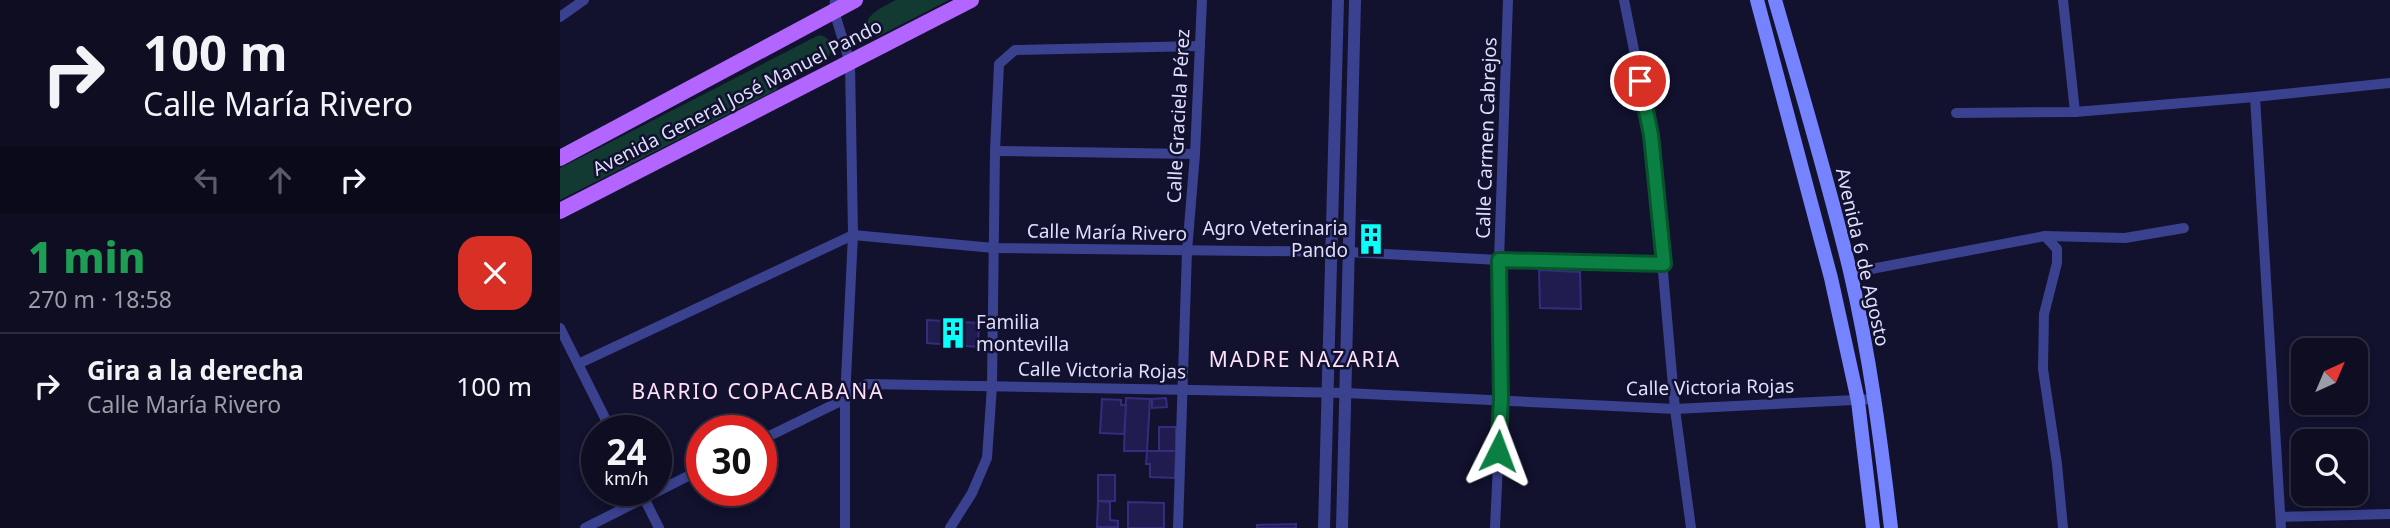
<!DOCTYPE html>
<html lang="es">
<head>
<meta charset="utf-8">
<style>
	:root { --surface:#0e0d22; --page:#17162a; --text:#f1f3f6; --muted:#9b9ca5; --line:#2e2d40 }
	body { margin:0; font-family:"Noto Sans",sans-serif; background:var(--page); color:var(--text); height:100vh; display:flex; flex-direction:column; font-size:26px; white-space:nowrap }
	* { box-sizing:border-box; margin:0 }
	p { font-size:23px; color:var(--muted) }
	.icon { flex:none; width:38px; height:38px; fill:none; stroke:currentColor; stroke-width:2; stroke-linecap:round; stroke-linejoin:round }
	.map { position:relative; flex:1; overflow:hidden }
	.drawer { display:flex; flex-direction:column; background:var(--surface); width:560px }
	.drawer>* { flex:none }
	.banner { background:#0e0d22; color:var(--text); overflow:hidden }
	.needle { width:46px; rotate:44deg }
	.controls { position:absolute; left:1731px; top:338px; display:grid; gap:14px }
	.controls a { display:grid; place-items:center; width:77px; height:77px; border-radius:14px; background:var(--surface); box-shadow:0 4px 10px #0003,0 0 0 2px var(--line); font-size:35px }
	.speed { position:absolute; left:21px; top:415px; display:flex; gap:14px; font-size:35px; font-weight:700; text-align:center }
	.speed>* { display:grid; place-content:center; width:91px; height:91px; border-radius:50%; background:var(--surface); box-shadow:0 4px 10px #0003,0 0 0 2px var(--line); line-height:1 }
	.speed small { font-size:18px; font-weight:400 }
	.speed .limit { border:10px solid #d22; background:#fff; color:#111 }
	.pin { position:absolute; display:grid; place-items:center; width:60px; height:60px; color:#fff; margin:-30px; border:4px solid #fff; border-radius:50%; box-shadow:0 2px 7px #0007 }
	.me { position:absolute; width:77px; margin:-38px; rotate:3deg; stroke-linejoin:round; filter:drop-shadow(0 0 5px #0008) }
	.turn { display:flex; align-items:center; gap:24px; height:147px; padding:0 28px; font-size:32px }
	.turn .icon { width:91px; height:91px; stroke-width:2.5 }
	.turn b { display:block; font-size:49px; line-height:60px }
	.lanes { display:flex; align-items:center; height:66px; padding:0 28px; background:#0003; justify-content:center; gap:35px; direction:ltr }
	.lanes .off { opacity:.35 }
	.round { display:grid; place-items:center; flex:none; width:74px; height:74px; border-radius:21px; background:var(--page) }
	.summary { display:flex; align-items:center; justify-content:space-between; height:119px; padding:0 28px }
	h1 { font-size:42px; font-weight:800; line-height:52px; color:#1e9e55 }
	ul { padding:0; list-style:none }
	li { display:flex; align-items:center; gap:21px; height:105px; padding:0 28px; border-top:2px solid var(--line) }
	li div { flex:1 }
	li b { display:block; font-size:26px }
	li em { font-style:normal }
	main { display:flex; flex:1; min-height:0 }
	.map>svg:first-child { display:block }
	.green { fill:#133933 }
	.building { fill:#201c50; stroke:#332d7d; stroke-width:2 }
	.lines { fill:none; stroke-linecap:round; stroke-linejoin:round }
	.minor { stroke:#3a418f; stroke-width:10 }
	.tertiary { stroke:#3a418f; stroke-width:12 }
	.secondary { stroke:#7583ff; stroke-width:14 }
	.primary { stroke:#b365ff; stroke-width:16 }
	.route-casing { stroke:#07532c; stroke-width:18 }
	.route { stroke:#0b8043; stroke-width:12 }
	.labels { text-anchor:middle; dominant-baseline:central; stroke-width:5; stroke-linejoin:round; paint-order:stroke }
	.street-label { font-size:19px; fill:#dedeff; stroke:#12112e }
	.poi-label { font-size:19px; fill:#dedeff; stroke:#12112e; text-anchor:end }
	.neighbourhood-label { font-size:21px; letter-spacing:2px; fill:#ffe0f8; stroke:#12112e }
</style>
</head>
<body>
<main>
<section class="drawer">
<div class="banner">
<div class="turn"><svg class="icon" aria-label="right" viewBox="0 0 24 24"><path d="M7 20v-9h11M14 6l5 5-5 5"/></svg><div><b>100 m</b>Calle María Rivero</div></div>
<div class="lanes"><svg class="icon off" aria-label="left" viewBox="0 0 24 24"><path d="M17 20v-9H6M10 6l-5 5 5 5"/></svg><svg class="icon off" aria-label="ahead" viewBox="0 0 24 24"><path d="M12 20V5M6 11l6-6 6 6"/></svg><svg class="icon" aria-label="right" viewBox="0 0 24 24"><path d="M7 20v-9h11M14 6l5 5-5 5"/></svg></div>
</div>
<div class="summary"><div><h1>1 min</h1><p>270 m · 18:58</p></div><a class="round" style="background:#d93025;color:#fff"><svg class="icon" aria-label="close" viewBox="0 0 24 24"><path d="M6 6l12 12M18 6L6 18"/></svg></a></div>
<ul>
<li><svg class="icon" aria-label="right" viewBox="0 0 24 24"><path d="M7 20v-9h11M14 6l5 5-5 5"/></svg><div><b>Gira a la derecha</b><p>Calle María Rivero</p></div><em>100 m</em></li>
</ul>
</section>
<div class="map">
<svg width="1830" height="528" viewBox="0 0 1830 528">
	<rect width="100%" height="100%" fill="#12112e"/>
	<g class="green">
		<path d="M336,0H389L317,37C292,20 321,8 336,0Z"/>
		<path d="M259,35C271,37 273,46 269,56L226,77L216,90L0,200V168Z"/>
	</g>
	<g class="building">
		<polygon points="801,221 816,222 815,246 799,233"/>
		<polygon points="979,270 1020,272 1021,309 980,308"/>
		<polygon points="367,320 419,323 418,347 367,343"/>
		<polygon points="566,398 590,399 587,451 564,451"/>
		<polygon points="606,398 607,407 592,408 592,399"/>
		<polygon points="542,399 561,400 561,405 566,405 564,434 540,433"/>
		<rect x="599" y="427" width="17" height="24"/>
		<polygon points="587,451 616,451 615,478 590,477 590,464 586,464"/>
		<rect x="538" y="475" width="17" height="26"/>
		<polygon points="538,501 550,502 550,520 558,521 558,527 537,527"/>
		<polygon points="568,502 604,503 604,528 568,528"/>
		<polygon points="736,524 736,528 697,528 697,525"/>
	</g>
	<g class="lines">
		<g class="minor">
			<polyline points="275,0 274,11 290,63 293,235 285,399 285,528"/>
			<polyline points="1064,0 1091,135 1115,409 1131,528"/>
			<polyline points="1503,0 1515,112"/>
			<polyline points="0,17 24,0"/>
			<polyline points="1695,97 1721,528"/>
			<polyline points="1396,113 1515,112 1695,97 1830,83"/>
			<polyline points="435,151 635,154"/>
			<polyline points="1485,236 1565,238 1624,228"/>
			<polyline points="1290,273 1485,236 1497,249 1497,263 1484,314 1483,369 1497,464 1503,528"/>
			<polyline points="0,328 51,430"/>
			<polyline points="18,364 293,235 434,248 788,252 939,260 1104,264"/>
			<polyline points="201,440 285,399 307,384 786,393 1115,409 1315,399"/>
			<polyline points="80,490 99,528"/>
			<polyline points="1721,517 1830,514"/>
			<polyline points="25,528 142,469"/>
			<polyline points="390,528 412,493 427,458 432,386 435,151 439,64 455,50 640,46"/>
			<polyline points="618,528 627,251 635,154 642,0"/>
			<polyline points="935,528 941,400 939,260 948,0"/>
		</g>
		<g class="tertiary">
			<polyline points="764,528 778,0"/>
			<polyline points="782,528 795,0"/>
		</g>
		<g class="secondary">
			<polyline points="1197,0 1271,278 1298,401 1313,528"/>
			<path d="M1215,0C1241,90 1268,180 1290,271C1310,356 1321,442 1331,528"/>
		</g>
		<g class="primary">
			<polyline points="0,158 295,0"/>
			<polyline points="0,211 411,0"/>
		</g>
	</g>
	<g class="lines">
		<defs>
			<polyline id="route" points="938,451 941,400 939,260 1104,264 1091,135 1080,81"/>
		</defs>
		<use href="#route" class="route-casing"/>
		<use href="#route" class="route"/>
	</g>
	<defs>
		<symbol id="building-bare" viewBox="-9 -9 18 18"><path d="M-4-6H4V6H1V3H-1V6H-4ZM-2.5-4.3h1.7v1.8h-1.7ZM.8-4.3h1.7v1.8H.8ZM-2.5-1h1.7V.8h-1.7ZM.8-1h1.7V.8H.8Z" fill="#0afff9" stroke="#12112e" stroke-width="2.5" paint-order="stroke"/></symbol>
	</defs>
	<g fill-rule="evenodd">
		<use href="#building-bare" x="789" y="217" width="44" height="44"/>
		<use href="#building-bare" x="371" y="311" width="44" height="44"/>
	</g>
	<g class="labels">
		<g class="street-label">
			<text transform="translate(177 97) rotate(-27)">Avenida General José Manuel Pando</text>
			<text transform="translate(618 116) rotate(-87)">Calle Graciela Pérez</text>
			<text transform="translate(926 138) rotate(-88)">Calle Carmen Cabrejos</text>
			<text transform="translate(547 232) rotate(1)">Calle María Rivero</text>
			<text transform="translate(1303 257) rotate(77)">Avenida 6 de Agosto</text>
			<text transform="translate(542 370) rotate(1)">Calle Victoria Rojas</text>
			<text transform="translate(1150 387) rotate(-1)">Calle Victoria Rojas</text>
		</g>
		<g class="poi-label">
			<text x="788" y="228">Agro Veterinaria<tspan x="788" dy="22">Pando</tspan></text>
			<text x="416" y="322" text-anchor="start">Familia<tspan x="416" dy="22">montevilla</tspan></text>
		</g>
		<g class="neighbourhood-label">
			<text x="745" y="359">MADRE NAZARIA</text>
			<text x="198" y="391">BARRIO COPACABANA</text>
		</g>
	</g>
</svg>
<div class="controls">
<a><svg class="needle" viewBox="-14 -14 28 28"><path d="M0-13l5 13h-10z" fill="#e53935"/><path d="M0 13l5-13h-10z" fill="#9b9ca5"/></svg></a>
<a><svg class="icon" aria-label="search" viewBox="0 0 24 24"><circle cx="10" cy="10" r="6"/><path d="M15 15l6 6"/></svg></a>
</div>
<div class="speed"><div>24<small>km/h</small></div><div class="limit">30</div></div>
<div class="pin" style="left:1080px;top:81px;background:#d93025"><svg class="icon" aria-label="arrive" viewBox="0 0 24 24"><path d="M6 21V4h12l-3 4 3 4H6"/></svg></div>
<svg class="me" style="left:938px;top:451px" viewBox="-20 -20 40 40"><path d="M0-17L14 15 0 8-14 15z" fill="#0b8043" stroke="#fff" stroke-width="4"/></svg>
</div>
</main>
</body>
</html>
